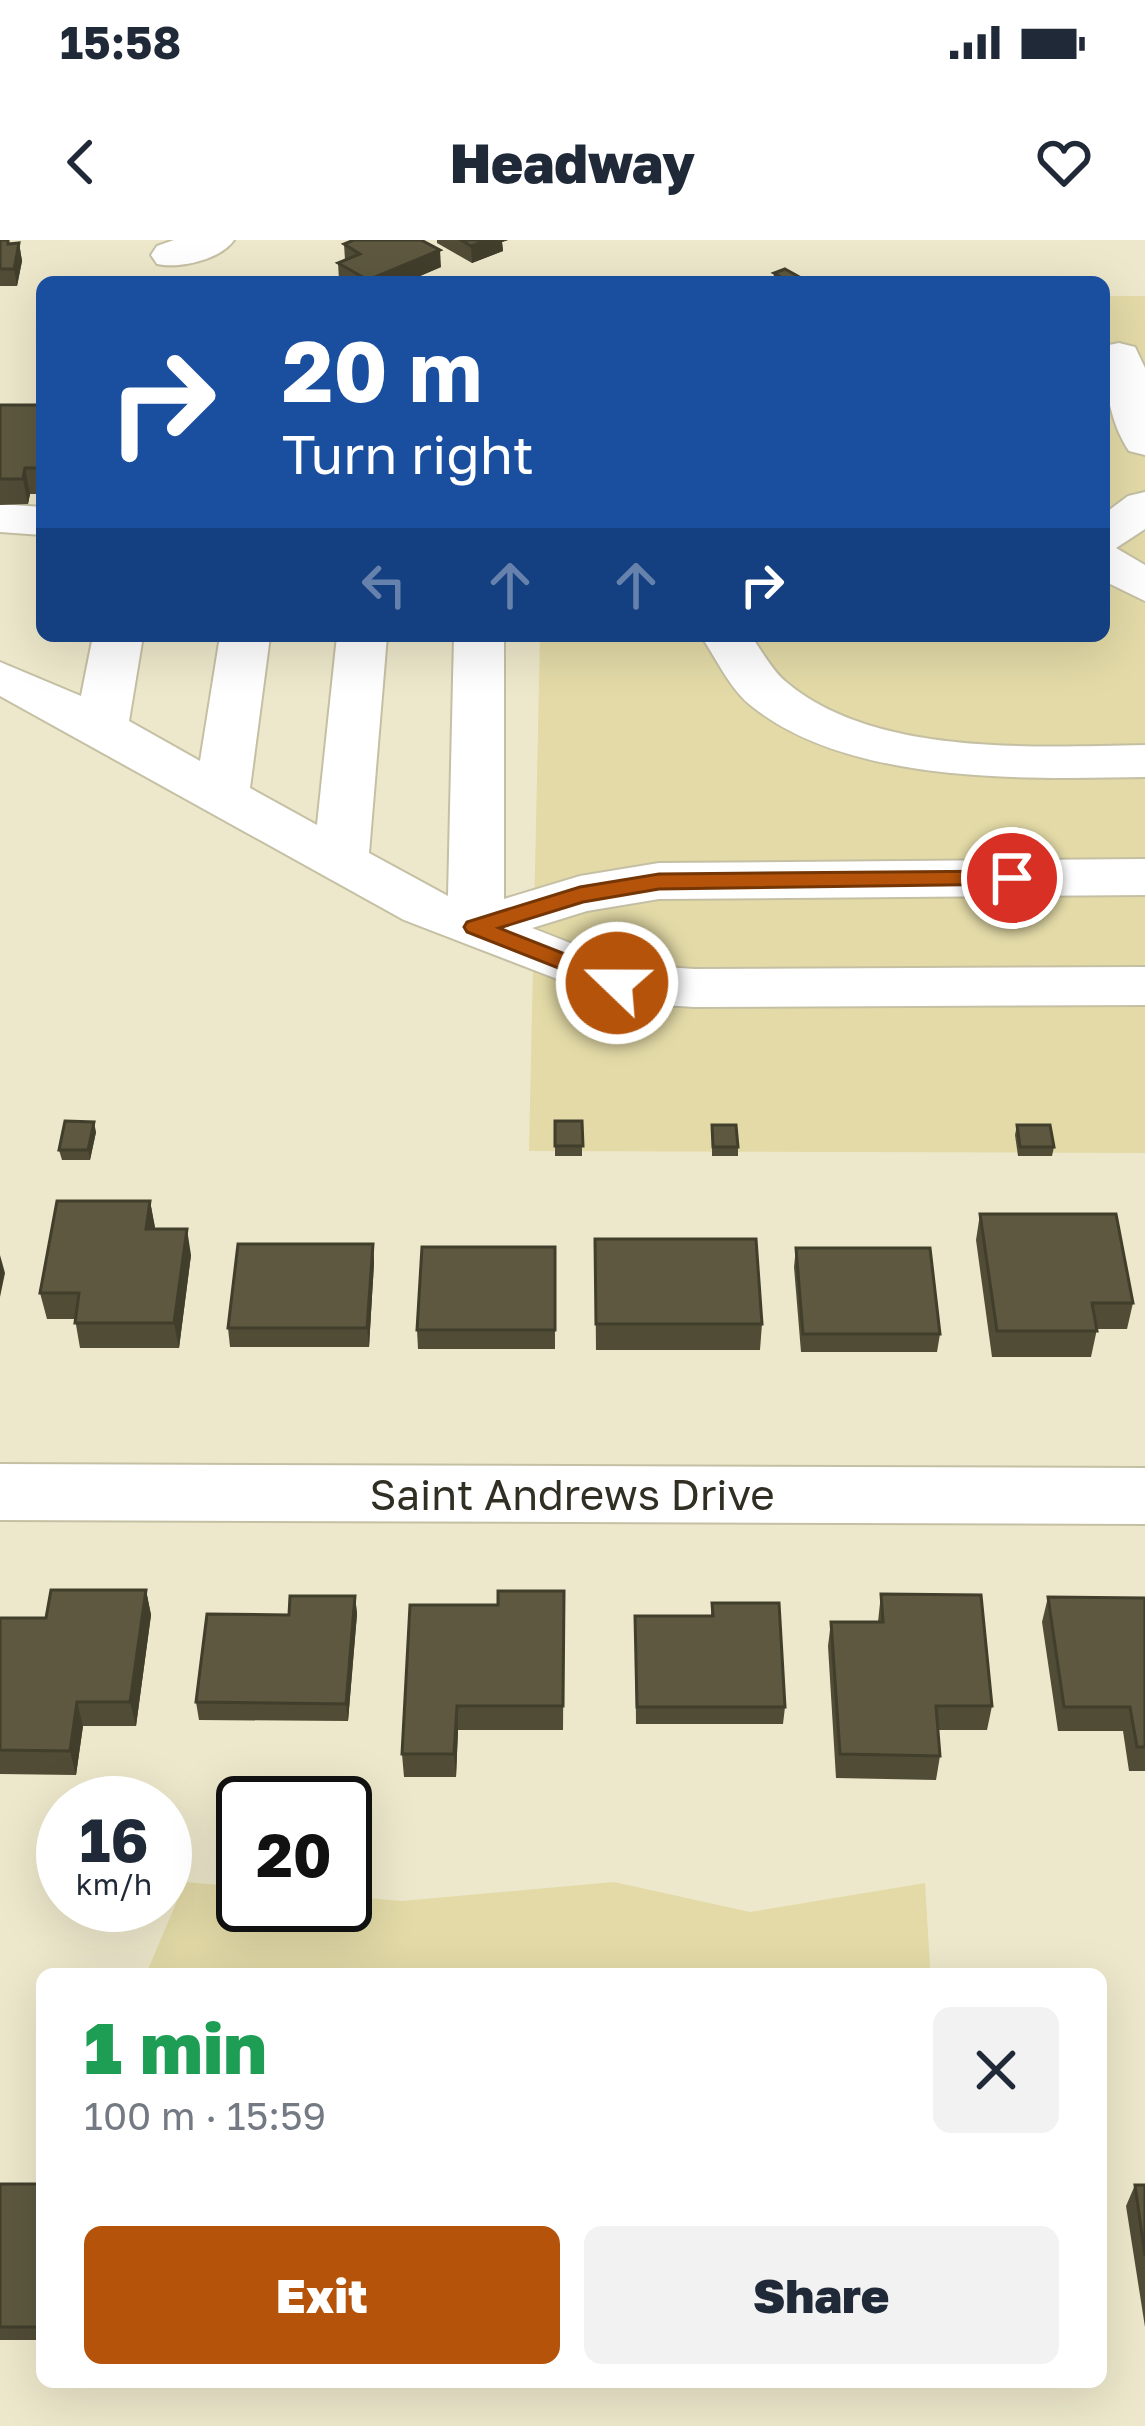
<!DOCTYPE html>
<html lang="en">
<head>
<meta charset="utf-8">
<style>
	:root { --surface:#fff; --page:#f2f2f3; --text:#1f2937; --muted:#747a83; --accent:#b45309 }
	body { margin:0; font-family:"Golos Text",sans-serif; background:var(--page); color:var(--text); height:100vh; display:flex; flex-direction:column; font-size:45px; white-space:nowrap }
	* { box-sizing:border-box; margin:0 }
	p { font-size:39px; color:var(--muted) }
	.icon { flex:none; width:66px; height:66px; fill:none; stroke:currentColor; stroke-width:2; stroke-linecap:round; stroke-linejoin:round }
	.map { position:relative; flex:1; overflow:hidden }
	.sheet { position:absolute; left:36px; top:1728px; width:1071px; height:420px; display:flex; flex-direction:column; background:var(--surface); border-radius:18px; box-shadow:0 12px 48px #0002 }
	.sheet>* { flex:none }
	.top-card { position:absolute; left:36px; top:36px; width:1074px; height:366px; border-radius:18px; box-shadow:0 12px 48px #0002; background:#1a4fa0; color:#fff; overflow:hidden }
	.speed { position:absolute; left:36px; top:1536px; display:flex; gap:24px; font-size:60px; font-weight:700; text-align:center }
	.speed>* { display:grid; place-content:center; width:156px; height:156px; border-radius:50%; background:var(--surface); box-shadow:0 12px 48px #0002; line-height:1 }
	.speed small { font-size:30px; font-weight:400 }
	.speed .limit { border:6px solid #111; border-radius:18px; background:#fff; color:#111 }
	.pin { position:absolute; display:grid; place-items:center; width:102px; height:102px; color:#fff; margin:-51px; border:6px solid #fff; border-radius:50%; box-shadow:0 3px 12px #0007 }
	.me { position:absolute; width:132px; margin:-66px; rotate:292deg; stroke-linejoin:round; filter:drop-shadow(0 0 9px #0008) }
	.turn { display:flex; align-items:center; gap:42px; height:252px; padding:0 48px; font-size:54px }
	.turn .icon { width:156px; height:156px; stroke-width:2.5 }
	.turn b { display:block; font-size:84px; line-height:102px }
	.lanes { display:flex; align-items:center; height:114px; padding:0 48px; background:#0003; justify-content:center; gap:60px; direction:ltr }
	.lanes .off { opacity:.35 }
	.round { display:grid; place-items:center; flex:none; width:126px; height:126px; border-radius:18px; background:var(--page) }
	.head { display:flex; align-items:center; justify-content:space-between; height:204px; padding:0 48px }
	h1 { font-size:72px; font-weight:800; line-height:90px; color:#1e9e55 }
	.action { display:flex; gap:24px; margin-top:auto; padding:24px 48px }
	.action a { flex:1; height:138px; border-radius:18px; background:var(--accent); color:#fff; font-size:48px; font-weight:800; line-height:138px; text-align:center }
	.action a+a { background:var(--page); color:var(--text) }
	.status { display:flex; justify-content:space-between; align-items:center; height:84px; padding:0 60px; background:var(--surface); direction:ltr }
	.status svg { height:33px; fill:currentColor }
	header { display:flex; justify-content:space-between; align-items:center; height:156px; padding:0 48px; background:var(--surface); font-size:54px; font-weight:800 }
	.map>svg:first-child { display:block }
	.green { fill:#e3daa7 }
	.lines { fill:none; stroke-linecap:round; stroke-linejoin:round }
	.minor-casing { stroke:#c5c0a4; stroke-width:4 }
	.minor { fill:#fff; fill-rule:evenodd }
	.wall { fill:#504c36 }
	.shaded-wall { fill:#413e2c }
	.building { fill:#5d583f; stroke:#413e2c; stroke-width:3 }
	.route { fill:#b45309; stroke:#753606; stroke-width:3 }
	.labels { text-anchor:middle; dominant-baseline:central; stroke-width:12; stroke-linejoin:round; paint-order:stroke }
	.street-label { font-size:42px; fill:#312f24; stroke:#fff }
</style>
</head>
<body>
<div class="status"><b>15:58</b><svg viewBox="0 0 49 12"><path d="M0 12V9h3v3zM5 12V6h3v6zM10 12V3h3v9zM15 12V0h3v12zM26 1h20v11H26zM47 4h2v5h-2z"/></svg></div>
<header><svg class="icon" aria-label="back" viewBox="0 0 24 24"><path d="M15 5l-7 7 7 7"/></svg>Headway<svg class="icon" aria-label="heart" viewBox="0 0 24 24"><path d="M12 20l-8-8c-3-5 5-10 8-4 3-6 11-1 8 4z"/></svg></header>
<div class="map">
<svg width="1145" height="2186" viewBox="0 0 1145 2186">
	<rect width="100%" height="100%" fill="#ede8cb"/>
	<g class="green">
		<polygon points="1104,56 1145,56 1145,913 529,911 540,396 1104,396"/>
		<polygon points="185,1642 243,1647 243,1665 345,1665 345,1656 402,1661 614,1642 750,1672 925,1643 930,1727 922,1734 146,1734"/>
	</g>
	<g class="lines">
		<defs>
			<g id="minor">
				<path d="M174,0H234C220,20 179,29 157,24L151,15L157,6Z"/>
				<path d="M1119,103L1135,107L1145,128V215L1129,211C1109,182 1104,140 1104,106Z"/>
				<polygon points="1145,252 1145,289 1116,308 1145,325 1145,361 1104,341 1104,274 1128,256"/>
				<polygon points="0,264 42,267 42,295 0,292"/>
				<polygon points="93,396 143,396 129,481 200,521 220,396 270,396 250,548 317,585 337,396 387,396 369,613 448,656 454,396 504,396 504,659 580,636 659,623 1145,619 1145,655 659,659 587,671 532,688 624,724 694,729 1145,727 1145,765 694,767 617,762 404,680 0,456 0,422 81,456"/>
				<path d="M701,396H751C762,411 771,429 785,441C873,517 1036,507 1145,505V537C1025,539 847,545 749,464C729,447 716,418 701,396Z"/>
				<polygon points="0,1224 1145,1228 1145,1284 0,1280"/>
			</g>
		</defs>
		<use href="#minor" class="minor-casing"/>
		<use href="#minor" class="minor"/>
	</g>
	<g class="wall">
		<polygon points="0,0 11,4 19,3 22,21 17,46 0,46"/>
		<polygon points="437,0 508,0 502,2 503,11 472,23 437,3"/>
		<polygon points="344,4 441,27 406,42 342,42 339,40 338,23 345,20"/>
		<polygon points="774,33 801,42 773,42"/>
		<polygon points="0,165 42,165 42,254 30,254 28,264 0,265"/>
		<rect x="555" y="881" width="27" height="35"/>
		<polygon points="712,885 738,907 738,916 712,916"/>
		<polygon points="1017,885 1054,907 1052,916 1018,916 1015,895"/>
		<polygon points="96,892 90,920 62,920 59,910"/>
		<polygon points="150,961 155,989 191,1015 179,1108 80,1108 75,1079 47,1079 40,1053"/>
		<polygon points="980,974 1133,1063 1127,1089 1097,1089 1091,1117 992,1117 976,1000"/>
		<polygon points="595,999 762,1084 760,1110 596,1110"/>
		<polygon points="373,1004 374,1023 369,1107 230,1107 228,1088"/>
		<polygon points="555,1007 555,1109 418,1109 417,1090"/>
		<polygon points="796,1008 940,1094 937,1112 801,1112 794,1027"/>
		<polygon points="146,1350 151,1375 136,1486 83,1486 76,1535 0,1534 0,1378 46,1378"/>
		<polygon points="564,1351 563,1490 458,1490 456,1537 404,1537 402,1514 498,1365"/>
		<polygon points="881,1354 992,1466 987,1490 938,1490 940,1516 936,1540 836,1538 828,1406 831,1382 878,1382"/>
		<polygon points="355,1356 357,1374 348,1481 199,1480 196,1462 289,1375"/>
		<polygon points="1048,1357 1145,1358 1145,1531 1129,1531 1123,1491 1058,1491 1042,1382"/>
		<polygon points="712,1363 785,1467 783,1484 636,1484 635,1376 711,1376"/>
		<rect x="0" y="1944" width="42" height="156"/>
		<polygon points="1135,1945 1145,1945 1145,2087 1126,1966"/>
	</g>
	<g class="shaded-wall">
		<polygon points="487,0 508,0 502,2 503,11 472,23 471,6"/>
		<polygon points="19,3 22,21 17,46 14,29"/>
		<polygon points="440,10 441,27 406,42 369,42 368,40"/>
		<polygon points="25,228 30,254 28,264 23,239"/>
		<polygon points="94,882 96,892 90,920 88,910"/>
		<polygon points="150,961 155,987 151,1015 146,989"/>
		<polygon points="187,989 191,1015 179,1108 174,1083"/>
		<polygon points="373,1004 374,1023 369,1107 367,1088"/>
		<polygon points="0,1015 5,1033 0,1057"/>
		<polygon points="146,1350 151,1375 136,1486 130,1462"/>
		<polygon points="355,1356 357,1374 348,1481 346,1464"/>
		<polygon points="77,1462 83,1486 76,1535 70,1511"/>
		<polygon points="457,1466 458,1490 456,1537 454,1514"/>
	</g>
	<g class="building">
		<polygon points="0,0 8,0 8,4 19,3 14,29 0,29"/>
		<polygon points="354,0 421,0 440,10 368,40 338,23 360,14 344,4"/>
		<polygon points="461,0 487,0 471,6"/>
		<polygon points="785,29 801,38 789,42 774,33"/>
		<polygon points="0,165 42,165 42,228 25,228 23,239 0,239"/>
		<polygon points="65,881 94,882 88,910 59,910"/>
		<polygon points="555,881 582,881 583,906 555,906"/>
		<polygon points="712,885 736,885 738,907 713,907"/>
		<polygon points="1017,885 1050,885 1054,907 1020,907"/>
		<polygon points="57,961 150,961 146,989 187,989 174,1083 75,1083 79,1053 40,1053"/>
		<polygon points="980,974 1116,974 1133,1063 1092,1063 1097,1091 997,1091"/>
		<polygon points="595,999 756,999 762,1084 596,1084"/>
		<polygon points="238,1004 373,1004 367,1088 228,1088"/>
		<polygon points="422,1007 555,1007 555,1090 417,1090"/>
		<polygon points="796,1008 930,1008 940,1094 803,1094"/>
		<polygon points="51,1350 146,1350 130,1462 77,1462 70,1511 0,1510 0,1378 46,1378"/>
		<polygon points="498,1351 564,1351 563,1466 457,1466 454,1514 402,1514 410,1365 498,1365"/>
		<polygon points="881,1354 981,1355 992,1466 936,1466 940,1516 840,1514 831,1382 883,1382"/>
		<polygon points="290,1356 355,1356 346,1464 196,1462 207,1374 289,1375"/>
		<polygon points="1048,1357 1145,1358 1145,1507 1137,1507 1130,1467 1064,1467"/>
		<polygon points="712,1363 779,1363 785,1467 637,1467 635,1376 713,1376"/>
		<polygon points="0,1944 42,1944 42,2075 40,2087 0,2087"/>
		<polygon points="1135,1945 1145,1945 1145,2016"/>
	</g>
	<polygon class="route" points="1012,631 1021,633 1021,644 659,649 583,662 499,688 626,738 629,743 617,751 467,692 464,687 467,682 580,647 659,634"/>
	<g class="labels">
		<g class="street-label">
			<text x="572" y="1254">Saint Andrews Drive</text>
		</g>
	</g>
</svg>
<div class="speed"><div>16<small>km/h</small></div><div class="limit">20</div></div>
<div class="pin" style="left:1012px;top:638px;background:#d93025"><svg class="icon" aria-label="arrive" viewBox="0 0 24 24"><path d="M6 21V4h12l-3 4 3 4H6"/></svg></div>
<svg class="me" style="left:617px;top:743px" viewBox="-20 -20 40 40"><circle r="17" fill="#b45309" stroke="#fff" stroke-width="3"/><path d="M0-11L8 9 0 5-8 9z" fill="#fff"/></svg>
<div class="top-card">
<div class="turn"><svg class="icon" aria-label="right" viewBox="0 0 24 24"><path d="M7 20v-9h11M14 6l5 5-5 5"/></svg><div><b>20 m</b>Turn right</div></div>
<div class="lanes"><svg class="icon off" aria-label="left" viewBox="0 0 24 24"><path d="M17 20v-9H6M10 6l-5 5 5 5"/></svg><svg class="icon off" aria-label="ahead" viewBox="0 0 24 24"><path d="M12 20V5M6 11l6-6 6 6"/></svg><svg class="icon off" aria-label="ahead" viewBox="0 0 24 24"><path d="M12 20V5M6 11l6-6 6 6"/></svg><svg class="icon" aria-label="right" viewBox="0 0 24 24"><path d="M7 20v-9h11M14 6l5 5-5 5"/></svg></div>
</div>
<section class="sheet">
<div class="head"><div><h1>1 min</h1><p>100 m · 15:59</p></div><a class="round"><svg class="icon" aria-label="close" viewBox="0 0 24 24"><path d="M6 6l12 12M18 6L6 18"/></svg></a></div>
<div class="action"><a>Exit</a><a>Share</a></div>
</section>
</div>
</body>
</html>
